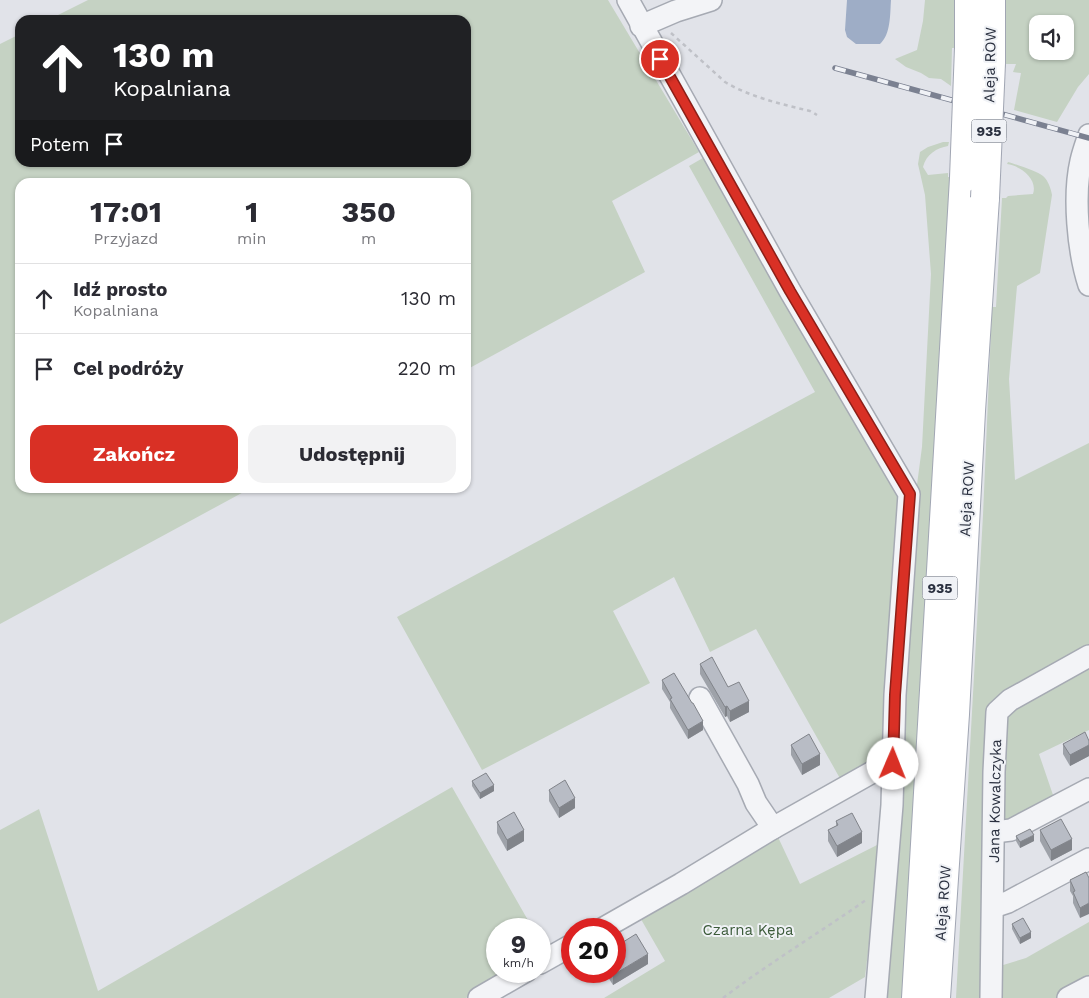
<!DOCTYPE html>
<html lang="pl">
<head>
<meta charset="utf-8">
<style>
	:root { --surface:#fff; --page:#f2f2f3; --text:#2b2b33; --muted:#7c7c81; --line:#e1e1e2; --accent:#d93025 }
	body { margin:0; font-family:"Work Sans",sans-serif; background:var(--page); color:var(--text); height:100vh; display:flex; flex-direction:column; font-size:19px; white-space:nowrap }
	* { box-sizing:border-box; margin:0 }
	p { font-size:16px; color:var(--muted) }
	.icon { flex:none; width:28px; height:28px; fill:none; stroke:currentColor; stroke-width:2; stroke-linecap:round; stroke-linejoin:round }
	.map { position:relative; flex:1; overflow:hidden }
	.side { position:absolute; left:15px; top:178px; width:456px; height:315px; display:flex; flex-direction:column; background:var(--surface); border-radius:15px; box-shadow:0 1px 4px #0004 }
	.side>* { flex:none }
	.banner { position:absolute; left:15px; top:15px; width:456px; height:152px; border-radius:15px; box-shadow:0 1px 4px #0004; background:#202124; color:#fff; overflow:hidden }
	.buttons { position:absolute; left:1029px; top:15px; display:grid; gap:10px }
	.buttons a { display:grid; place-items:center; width:45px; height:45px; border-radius:10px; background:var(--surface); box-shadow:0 1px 4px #0004; font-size:25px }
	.speed { position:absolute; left:486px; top:918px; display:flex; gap:10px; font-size:25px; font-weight:700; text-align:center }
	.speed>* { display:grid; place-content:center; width:65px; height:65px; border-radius:50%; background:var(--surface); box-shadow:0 1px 4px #0004; line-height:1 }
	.speed small { font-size:12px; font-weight:400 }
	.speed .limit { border:8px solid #d22; background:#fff; color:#111 }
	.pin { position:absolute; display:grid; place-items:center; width:42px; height:42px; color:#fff; margin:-21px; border:2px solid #fff; border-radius:50%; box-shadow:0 1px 5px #0007 }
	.me { position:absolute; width:55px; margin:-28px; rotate:1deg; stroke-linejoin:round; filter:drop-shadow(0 0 4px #0008) }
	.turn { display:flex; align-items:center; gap:18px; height:105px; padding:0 15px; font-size:22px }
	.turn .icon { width:65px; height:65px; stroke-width:2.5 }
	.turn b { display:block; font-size:35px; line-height:42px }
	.then { display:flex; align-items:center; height:48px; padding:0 15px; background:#0003; gap:10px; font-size:19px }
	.eta { display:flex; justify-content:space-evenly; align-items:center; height:85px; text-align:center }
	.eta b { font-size:30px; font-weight:700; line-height:35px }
	.action { display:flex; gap:10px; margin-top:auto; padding:10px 15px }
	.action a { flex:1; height:58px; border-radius:15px; background:var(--accent); color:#fff; font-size:20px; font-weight:700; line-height:58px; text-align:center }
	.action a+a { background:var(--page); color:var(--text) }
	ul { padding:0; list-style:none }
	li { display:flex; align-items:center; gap:15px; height:70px; padding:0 15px; border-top:1px solid var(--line) }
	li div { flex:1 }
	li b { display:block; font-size:19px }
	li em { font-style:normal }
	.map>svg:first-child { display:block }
	.green { fill:#c5d2c3; fill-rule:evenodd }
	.water { fill:#9eadc6 }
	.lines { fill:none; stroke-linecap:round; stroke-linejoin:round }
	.minor-casing { stroke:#a6aab3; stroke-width:24 }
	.major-casing { stroke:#a1a6b3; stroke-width:30 }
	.path { stroke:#bfc1c7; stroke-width:2.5; stroke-dasharray:4 4; stroke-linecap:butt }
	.minor { stroke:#f3f4f7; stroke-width:21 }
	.major { stroke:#fff; stroke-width:28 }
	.rail-casing { stroke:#7b8191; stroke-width:5.5 }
	.rail { stroke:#f0f2f6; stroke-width:4; stroke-dasharray:11; stroke-linecap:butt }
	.major-bridge-casing { stroke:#a1a6b3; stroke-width:30; stroke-linecap:butt }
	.major-bridge { stroke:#fff; stroke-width:28 }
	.wall { fill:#9ea2a9 }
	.shaded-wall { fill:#81848a }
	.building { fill:#b8bcc5; stroke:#81848a }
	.route-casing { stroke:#8d1f18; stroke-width:12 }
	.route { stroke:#d93025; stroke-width:9 }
	.labels { text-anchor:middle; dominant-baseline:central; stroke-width:4; stroke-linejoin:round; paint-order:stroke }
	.shield { fill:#f0f2f6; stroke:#656a76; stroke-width:1 }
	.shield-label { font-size:14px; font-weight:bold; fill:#2a303f }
	.street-label { font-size:15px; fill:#2a303f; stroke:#f0f2f6 }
	.park-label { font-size:15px; fill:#3b5a39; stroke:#f0f2f6 }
</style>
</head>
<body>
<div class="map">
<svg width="1089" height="998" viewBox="0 0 1089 998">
	<rect width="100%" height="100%" fill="#e1e3e9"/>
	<g class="green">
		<polygon points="88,0 608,0 699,152 612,201 645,272 466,370 466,182 20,182 20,488 251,488 0,624 0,44 20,34 20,162 466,162 466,20 48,20"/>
		<polygon points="925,0 956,0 956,48 952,48 951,86 941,79 929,78 921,73 906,67 895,59 917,50 923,21"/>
		<path d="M1004,0H1089V74L1078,87L1057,122L1014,110L1021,73L1013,72L1016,64H1004ZM1038,24H1065V51H1038Z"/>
		<path d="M943,142H949L948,146C937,148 926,154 923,167L928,175L948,173V177H951L902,998H881L914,507L922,447L931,274L925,195L918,164L920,152L928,147Z"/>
		<polygon points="708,155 905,496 888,758 842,782 756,629 710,652 674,577 613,611 650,683 482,770 397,617 815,392 689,166"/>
		<path d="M1008,162C1015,164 1037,171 1043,176C1048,180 1051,189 1052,195L1040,273L1017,286L1009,379L1015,480L1089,443V730L1039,754L1053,795L994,832L987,998H956L983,515L992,307H996L1002,198H1006L1008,196L1033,194C1038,179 1021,166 1007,164Z"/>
		<polygon points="452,787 533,929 498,929 498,971 514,971 466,998 0,998 0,830 39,809 98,991"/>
		<polygon points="777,835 800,884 881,843 865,977 829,998 604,998 665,961 638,914"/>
		<polygon points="1089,922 1089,983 1062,998 1000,998 1000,966 1026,958"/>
	</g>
	<path class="water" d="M847,0H891C890,14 891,34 880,44H856L847,37L845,30Z"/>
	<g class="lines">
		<defs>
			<g id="minor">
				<polyline points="628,0 790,291 909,494 895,695 892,805 876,998"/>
				<polyline points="641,26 676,11 711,0"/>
				<path d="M1089,135C1086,144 1083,152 1081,161C1073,196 1078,251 1089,285"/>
				<polyline points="700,698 748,784 756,803 773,828"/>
				<polyline points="994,832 1011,830 1089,789"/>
				<polyline points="993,907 1008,902 1089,859"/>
				<polyline points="602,929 681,884 773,828 876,770 893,765"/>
				<polyline points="540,963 572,945"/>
				<polyline points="479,998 526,971"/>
				<polyline points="991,998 994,772 997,712 1010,700 1089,656"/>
				<polyline points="1068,998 1089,987"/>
			</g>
			<g id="major">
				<polyline points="969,48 969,0"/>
				<polyline points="991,63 991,0"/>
				<polyline points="916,998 964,178"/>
				<polyline points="936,998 955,714 971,411 985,198"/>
			</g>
		</defs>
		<use href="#minor" class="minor-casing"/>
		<use href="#major" class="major-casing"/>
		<g class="path">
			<path d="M671,33L725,82C750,97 781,104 810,111L817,115"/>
			<path d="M723,998C769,963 819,933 866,900"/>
		</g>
		<use href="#minor" class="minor"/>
		<use href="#major" class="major"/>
		<defs>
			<polyline id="rail" points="835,68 1089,138"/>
		</defs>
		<use href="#rail" class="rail-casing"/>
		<use href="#rail" class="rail"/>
		<defs>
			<g id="major-bridge">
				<polyline points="964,178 969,48"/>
				<polyline points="985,198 991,63"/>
			</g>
		</defs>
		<use href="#major-bridge" class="major-bridge-casing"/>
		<use href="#major-bridge" class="major-bridge"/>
	</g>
	<g class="wall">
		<polygon points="700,664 728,687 749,712 730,722 727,716 725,717 700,674"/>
		<polygon points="662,680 703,730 688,739 670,708 670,702 662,689"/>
		<polygon points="1089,741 1089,756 1070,766 1063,754 1063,744"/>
		<polygon points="791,745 820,765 802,775 791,755"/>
		<polygon points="472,781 494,791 480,799 472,786"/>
		<polygon points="549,790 575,808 559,818 549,801"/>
		<polygon points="836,821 862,843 837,857 828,841 828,830 836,826"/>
		<polygon points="497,822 524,841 507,851 497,833"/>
		<polygon points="1040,830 1072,850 1051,861 1040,841"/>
		<polygon points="1016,836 1034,841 1020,848 1016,841"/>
		<polygon points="1086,872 1080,918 1073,903 1073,896 1070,891 1070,880"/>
		<polygon points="1012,924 1031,938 1020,944 1012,929"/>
		<polygon points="648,964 613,985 604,971 615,971"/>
	</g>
	<g class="shaded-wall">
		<polygon points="749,701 749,712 730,722 730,711"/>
		<polygon points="727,706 727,716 725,717 725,707"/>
		<polygon points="703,721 703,730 688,739 688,730"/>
		<polygon points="1089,745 1089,756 1070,766 1070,755"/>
		<polygon points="820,754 820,765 802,775 802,764"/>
		<polygon points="494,785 494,791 480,799 480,793"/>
		<polygon points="575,798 575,808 559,818 559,808"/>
		<polygon points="524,830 524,841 507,851 507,840"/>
		<polygon points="862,832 862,843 837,857 837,846"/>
		<polygon points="1034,835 1034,841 1020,848 1020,842"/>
		<polygon points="1072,839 1072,850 1051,861 1051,850"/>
		<polygon points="1089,903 1089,914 1080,918 1080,908"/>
		<polygon points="1031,932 1031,938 1020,944 1020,938"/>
		<polygon points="648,954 648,964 613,985 613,975"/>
	</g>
	<g class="building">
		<polygon points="712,657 728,687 739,682 749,701 730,711 727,706 725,707 700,664"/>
		<polygon points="674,673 692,703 693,703 703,721 688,730 670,699 672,698 662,680"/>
		<polygon points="1085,732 1089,741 1089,745 1070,755 1063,744"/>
		<polygon points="809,734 820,754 802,764 791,745"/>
		<polygon points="486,773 494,785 480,793 472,781"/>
		<polygon points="565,780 575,798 559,808 549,790"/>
		<polygon points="514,812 524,830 507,840 497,822"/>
		<polygon points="852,813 862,832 837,846 828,830 838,825 836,821"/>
		<polygon points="1061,819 1072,839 1051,850 1040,830"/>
		<polygon points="1030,829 1034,835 1020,842 1016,836"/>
		<polygon points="1086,872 1089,878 1089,903 1080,908 1073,892 1075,891 1070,880"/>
		<polygon points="1023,918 1031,932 1020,938 1012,924"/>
		<polygon points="636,934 648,954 613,975 611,971 615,971 615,947"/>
	</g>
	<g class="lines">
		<defs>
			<polyline id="route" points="660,59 790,291 910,494 895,695 893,764"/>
		</defs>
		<use href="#route" class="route-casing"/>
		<use href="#route" class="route"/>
	</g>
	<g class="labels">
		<g class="shield">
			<rect x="971.5" y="119.5" width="35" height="23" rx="4"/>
			<rect x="922.5" y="576.5" width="35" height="23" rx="4"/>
		</g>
		<g class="shield-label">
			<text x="989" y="131">935</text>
			<text x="940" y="588">935</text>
		</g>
		<g class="street-label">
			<text transform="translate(990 65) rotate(-89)">Aleja ROW</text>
			<text transform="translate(967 499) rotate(-87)">Aleja ROW</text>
			<text transform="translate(995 801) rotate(-89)">Jana Kowalczyka</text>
			<text transform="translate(943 903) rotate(-86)">Aleja ROW</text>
		</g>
		<g class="park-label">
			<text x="748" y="930">Czarna Kępa</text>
		</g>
	</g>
</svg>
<div class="buttons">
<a><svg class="icon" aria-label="sound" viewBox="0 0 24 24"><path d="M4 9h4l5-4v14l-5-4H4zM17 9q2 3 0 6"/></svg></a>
</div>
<div class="speed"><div>9<small>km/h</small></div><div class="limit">20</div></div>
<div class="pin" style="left:660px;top:59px;background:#d93025"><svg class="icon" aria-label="arrive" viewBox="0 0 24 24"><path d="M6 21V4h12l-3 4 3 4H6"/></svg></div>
<svg class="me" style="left:893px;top:764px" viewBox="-20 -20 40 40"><circle r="19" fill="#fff"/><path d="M0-13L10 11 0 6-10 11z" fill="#d93025"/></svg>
<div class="banner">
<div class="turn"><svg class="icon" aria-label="ahead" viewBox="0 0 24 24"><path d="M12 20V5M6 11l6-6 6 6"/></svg><div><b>130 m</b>Kopalniana</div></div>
<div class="then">Potem<svg class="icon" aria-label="arrive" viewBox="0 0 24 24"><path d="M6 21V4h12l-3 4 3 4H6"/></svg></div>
</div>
<section class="side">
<div class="eta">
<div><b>17:01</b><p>Przyjazd</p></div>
<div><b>1</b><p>min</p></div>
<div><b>350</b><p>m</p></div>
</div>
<ul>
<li><svg class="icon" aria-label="ahead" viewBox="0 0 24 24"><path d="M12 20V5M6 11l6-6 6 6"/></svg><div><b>Idź prosto</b><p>Kopalniana</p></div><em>130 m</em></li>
<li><svg class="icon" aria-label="arrive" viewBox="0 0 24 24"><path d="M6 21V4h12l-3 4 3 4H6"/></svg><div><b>Cel podróży</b></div><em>220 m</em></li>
</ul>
<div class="action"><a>Zakończ</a><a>Udostępnij</a></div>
</section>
</div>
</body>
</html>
